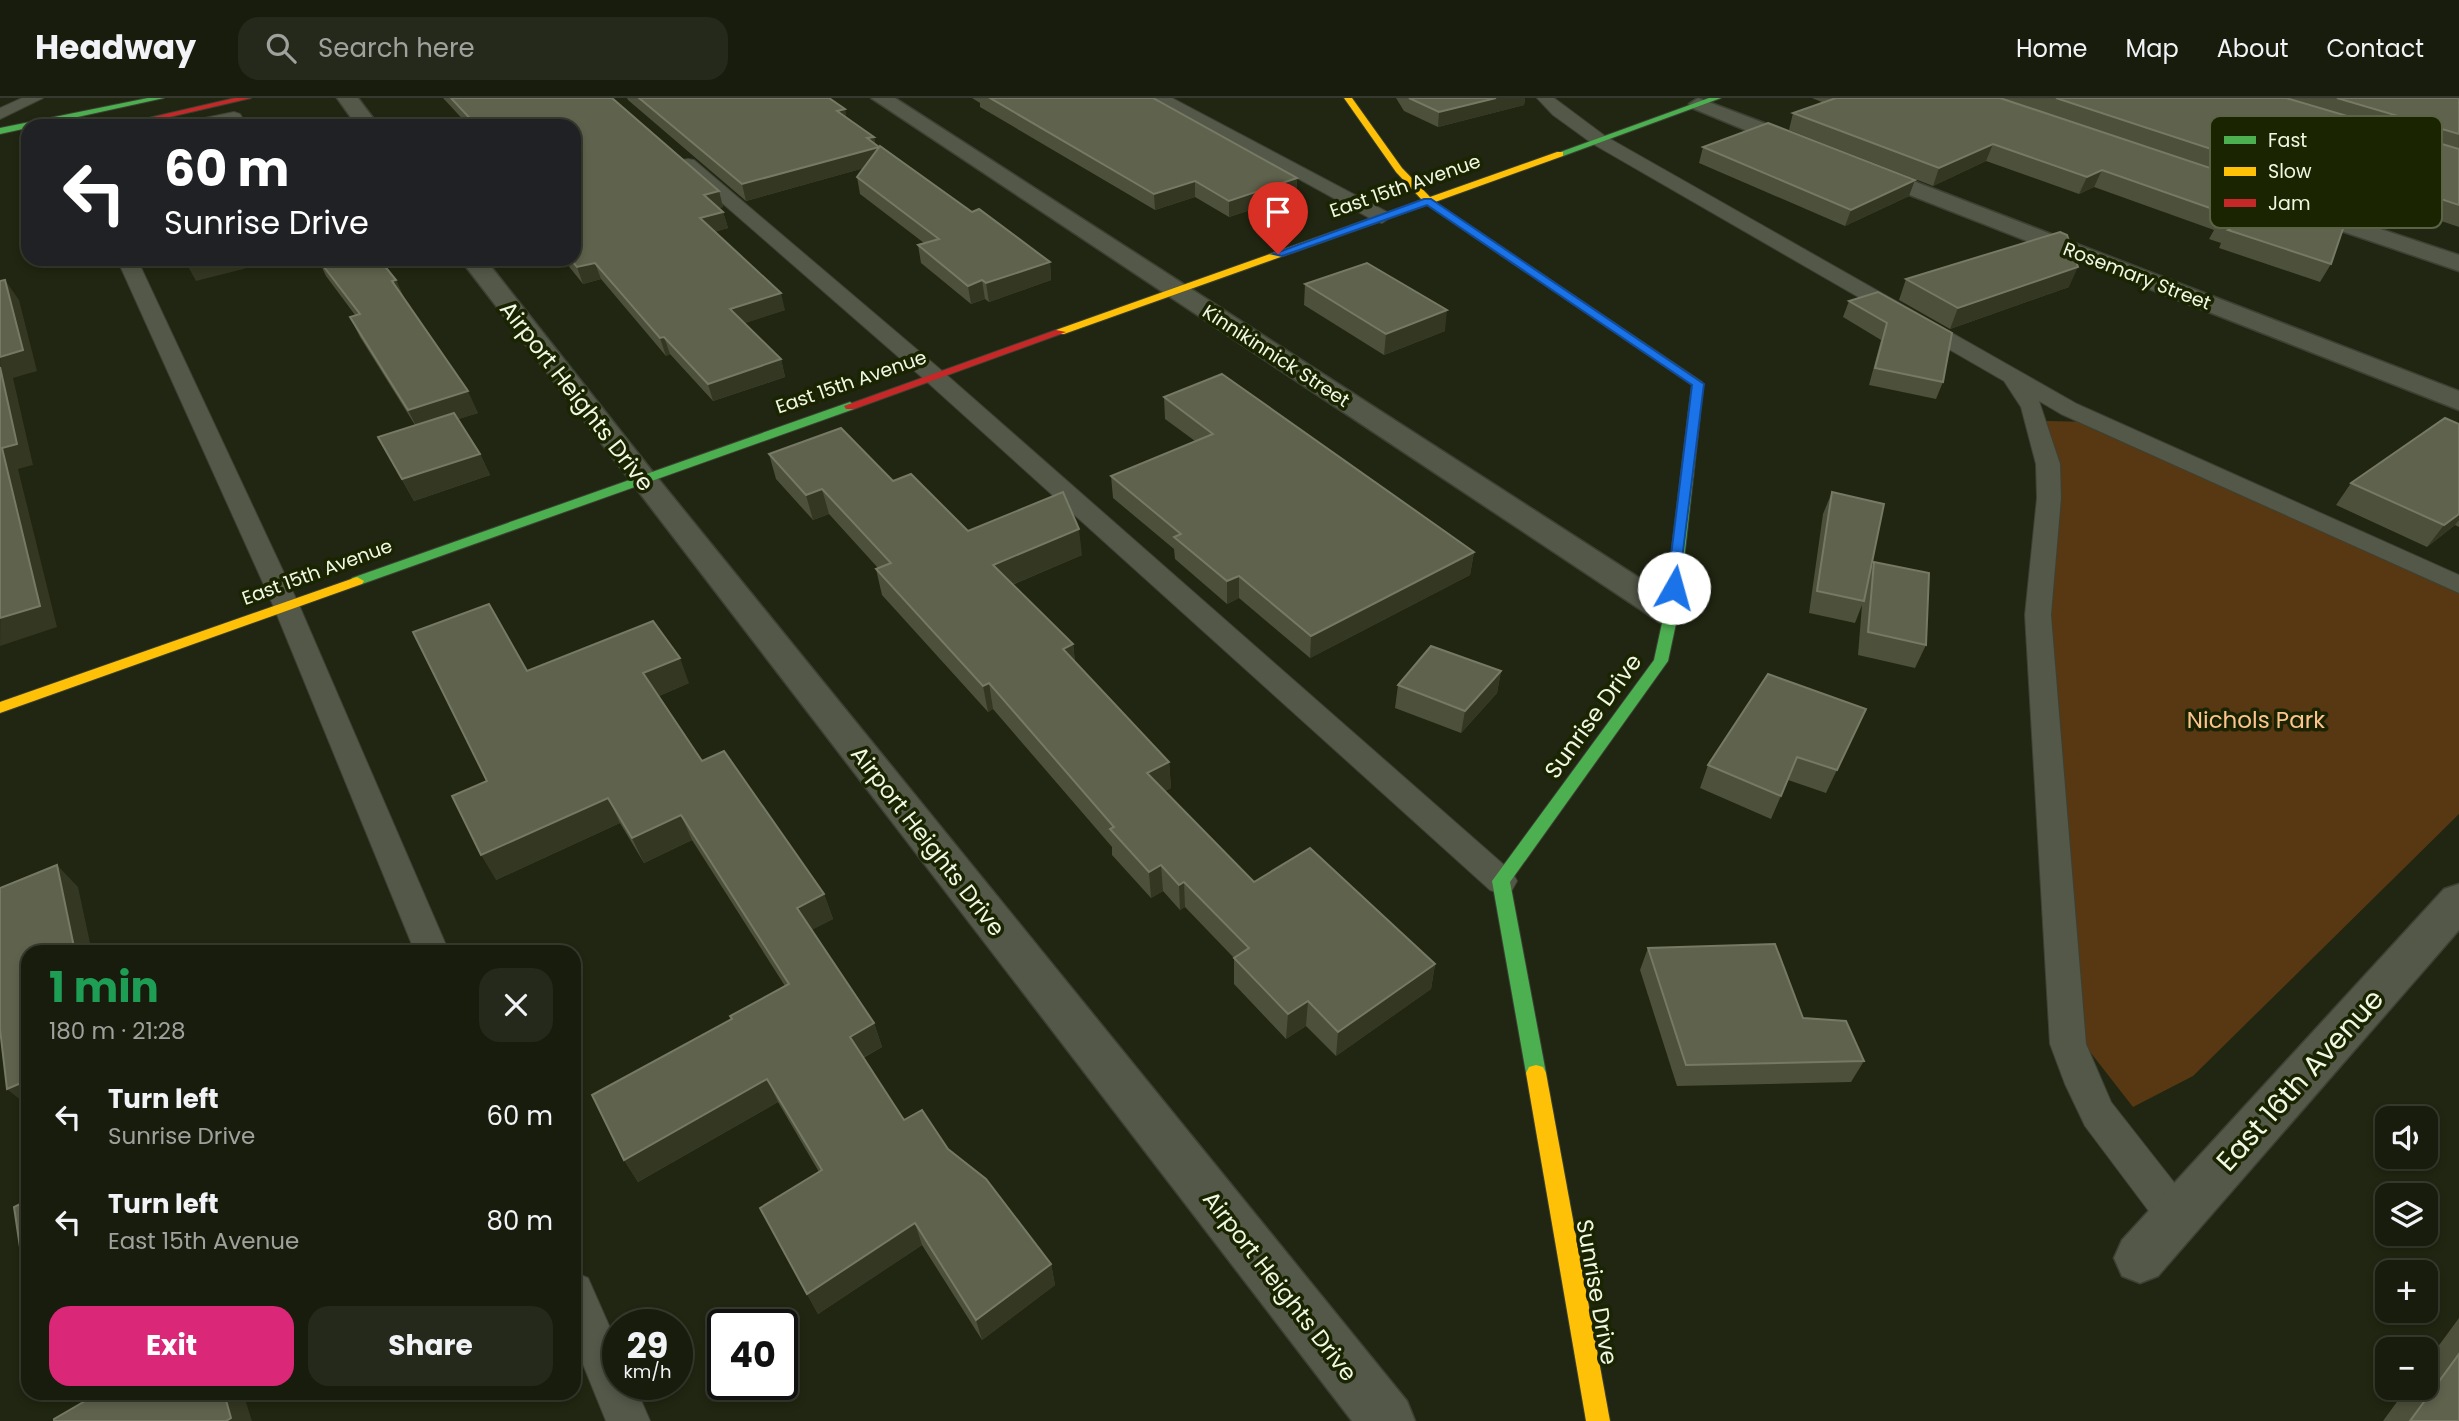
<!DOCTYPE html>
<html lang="en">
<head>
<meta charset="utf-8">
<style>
	:root { --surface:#181c0d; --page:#25291b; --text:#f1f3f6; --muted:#9fa19d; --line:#363a2e; --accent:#db2777 }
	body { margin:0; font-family:Poppins,sans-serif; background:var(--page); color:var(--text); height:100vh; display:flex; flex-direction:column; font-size:26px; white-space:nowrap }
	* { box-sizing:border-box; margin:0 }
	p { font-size:23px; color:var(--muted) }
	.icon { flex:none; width:38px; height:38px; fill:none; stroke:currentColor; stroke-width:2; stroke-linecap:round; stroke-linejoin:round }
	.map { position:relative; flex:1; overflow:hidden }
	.sheet { position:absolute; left:21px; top:847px; width:560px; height:455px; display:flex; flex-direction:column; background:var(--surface); border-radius:21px; box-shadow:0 4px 10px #0003,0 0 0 2px var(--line) }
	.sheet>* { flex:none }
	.hud { position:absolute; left:21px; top:21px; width:560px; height:147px; border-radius:21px; box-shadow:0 4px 10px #0003,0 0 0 2px var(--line); background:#202124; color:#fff; overflow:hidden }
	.buttons { position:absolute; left:2375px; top:1008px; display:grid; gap:14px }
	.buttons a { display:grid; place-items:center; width:63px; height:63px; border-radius:14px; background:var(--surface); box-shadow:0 4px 10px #0003,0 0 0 2px var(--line); font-size:35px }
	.speed { position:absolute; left:602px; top:1211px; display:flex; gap:14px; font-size:35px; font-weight:700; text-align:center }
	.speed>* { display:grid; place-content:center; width:91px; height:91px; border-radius:50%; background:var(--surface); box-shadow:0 4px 10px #0003,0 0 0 2px var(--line); line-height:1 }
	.speed small { font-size:18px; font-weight:400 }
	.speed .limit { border:4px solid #111; border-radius:10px; background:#fff; color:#111 }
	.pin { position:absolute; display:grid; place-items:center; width:60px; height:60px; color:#fff; margin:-72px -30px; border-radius:50% 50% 50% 0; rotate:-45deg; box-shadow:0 0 7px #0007 }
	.pin .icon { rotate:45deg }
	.me { position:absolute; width:77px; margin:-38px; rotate:7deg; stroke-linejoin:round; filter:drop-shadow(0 0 5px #0008) }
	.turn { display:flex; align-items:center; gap:24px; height:147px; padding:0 28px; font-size:32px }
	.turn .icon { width:91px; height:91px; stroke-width:2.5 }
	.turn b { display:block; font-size:49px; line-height:60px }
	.round { display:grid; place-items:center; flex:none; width:74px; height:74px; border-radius:21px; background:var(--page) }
	.summary { display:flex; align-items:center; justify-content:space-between; height:119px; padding:0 28px }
	h1 { font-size:42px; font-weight:700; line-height:52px; color:#1e9e55 }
	.button { display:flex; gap:14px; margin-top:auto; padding:14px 28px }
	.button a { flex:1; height:80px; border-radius:21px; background:var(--accent); color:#fff; font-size:28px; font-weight:700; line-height:80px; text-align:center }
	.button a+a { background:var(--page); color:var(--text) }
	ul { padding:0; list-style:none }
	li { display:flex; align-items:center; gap:21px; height:105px; padding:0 28px }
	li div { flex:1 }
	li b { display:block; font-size:26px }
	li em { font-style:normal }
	header { display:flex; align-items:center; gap:42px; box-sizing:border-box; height:98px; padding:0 35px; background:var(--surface); border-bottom:2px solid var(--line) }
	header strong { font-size:33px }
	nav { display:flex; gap:38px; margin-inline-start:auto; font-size:24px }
	.search { width:490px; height:63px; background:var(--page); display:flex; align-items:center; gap:18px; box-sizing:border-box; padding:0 24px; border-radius:21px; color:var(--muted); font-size:26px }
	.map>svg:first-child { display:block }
	.green { fill:#583812 }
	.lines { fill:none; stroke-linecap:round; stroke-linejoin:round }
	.lane-casing { stroke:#3c4133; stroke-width:2 }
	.street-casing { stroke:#3c4133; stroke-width:3 }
	.fast-casing { stroke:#3c4133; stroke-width:2 }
	.slow-casing { stroke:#3c4133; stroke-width:2 }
	.jam-casing { stroke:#3c4133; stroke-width:2 }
	.lane { fill:#535849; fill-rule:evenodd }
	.street { fill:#535849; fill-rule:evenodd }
	.fast { fill:#4caf50; fill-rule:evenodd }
	.slow { fill:#ffc107; fill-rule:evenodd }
	.jam { fill:#c62828; fill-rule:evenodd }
	.wall { fill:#4d503a }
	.shaded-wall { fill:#343722 }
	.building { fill:#5f624c; stroke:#767964; stroke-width:2 }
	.route { fill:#1a73e8; stroke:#114b97; stroke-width:2 }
	.labels { text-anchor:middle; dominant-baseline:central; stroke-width:7; stroke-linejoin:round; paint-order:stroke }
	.far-street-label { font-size:19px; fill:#f0f8e3; stroke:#1a2401 }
	.street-label { font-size:23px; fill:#f0f8e3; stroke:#1a2401 }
	.park-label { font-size:23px; fill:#fec48d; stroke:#1a2401 }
	.near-street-label { font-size:28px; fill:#f0f8e3; stroke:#1a2401 }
	.key { fill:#1a2401; stroke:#5a6445; stroke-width:2 }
	.key-label { font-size:19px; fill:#f0f8e3 }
</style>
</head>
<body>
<header>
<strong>Headway</strong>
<div class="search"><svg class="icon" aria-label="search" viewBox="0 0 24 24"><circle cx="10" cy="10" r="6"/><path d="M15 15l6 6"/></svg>Search here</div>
<nav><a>Home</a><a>Map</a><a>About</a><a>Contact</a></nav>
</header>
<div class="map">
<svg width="2459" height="1323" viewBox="0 0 2459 1323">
	<rect width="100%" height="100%" fill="#202611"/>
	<polygon class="green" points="2047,323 2092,324 2459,491 2459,716 2193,978 2133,1009 2073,932 2045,438 2034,348"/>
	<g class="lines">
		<defs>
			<g id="lane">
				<polygon points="22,0 43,0 0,21 0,10"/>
				<polygon points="1152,0 1172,0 1389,115 1391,119 1382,125 1375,123"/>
				<polygon points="1537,0 1554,0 1605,38 2077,306 2459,477 2459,495 2061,316 2039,303 2060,366 2061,400 2051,517 2086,946 2111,1004 2191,1106 2197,1119 2191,1132 2177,1138 2163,1132 2085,1028 2065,986 2050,946 2025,517 2037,400 2036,366 2021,309 2004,283 1593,46 1553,17"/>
				<polygon points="234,14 240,16 247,28 231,28 229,25 183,28 185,24"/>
				<polygon points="688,61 694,62 941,272 1512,774 1517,783 1512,792 1501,796 1490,792 925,282 682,70 679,66 682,62"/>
				<polygon points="117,161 137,161 299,507 449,854 415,854 273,507"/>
				<polygon points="574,1174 588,1180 618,1248 618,1286 634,1286 650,1323 606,1323 574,1244"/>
			</g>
			<g id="street">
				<polygon points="337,0 358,0 379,28 357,28"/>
				<polygon points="871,0 895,0 1683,508 1688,516 1683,524 1671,527 1659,524"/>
				<polygon points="1698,0 1812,43 1815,48 1812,53 1796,53 1692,10 1689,6"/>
				<polygon points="1864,64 2459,293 2459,312 1856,76 1853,71 1856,66"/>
				<polygon points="2296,103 2459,157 2459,173 2288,115 2284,110 2288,105"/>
				<polygon points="460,161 485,161 652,373 1407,1303 1415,1323 1352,1323"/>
				<polygon points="2459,786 2459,832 2158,1178 2140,1185 2122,1178 2114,1160 2122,1142 2444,791"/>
			</g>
			<g id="fast">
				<polygon points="148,0 164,0 0,36 0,30"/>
				<polygon points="1709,0 1721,0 1563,58 1555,56"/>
				<polygon points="850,304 856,308 854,311 362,486 352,486 350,483 352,480"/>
				<polygon points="1694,314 1700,318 1678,516 1668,563 1510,784 1546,975 1543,981 1536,983 1529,981 1526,975 1492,783 1654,562 1664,516 1688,318"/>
			</g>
			<g id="slow">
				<polygon points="1344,0 1352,0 1402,70 1430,99 1557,54 1563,54 1563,58 1435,104 1702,284 1698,321 1694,322 1688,318 1692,287 1427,107 1064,236 1056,236 1056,232 1422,102 1396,74"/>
				<polygon points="357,479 364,483 362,486 0,615 0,604"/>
				<polygon points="1536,967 1543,969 1546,975 1610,1323 1586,1323 1526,975 1529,969"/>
			</g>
			<g id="jam">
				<polygon points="235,0 251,0 131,28 127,25"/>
				<polygon points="1056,232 1066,234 854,311 846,311 844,308"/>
			</g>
		</defs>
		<use href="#lane" class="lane-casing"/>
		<use href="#street" class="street-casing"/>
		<use href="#fast" class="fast-casing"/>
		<use href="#slow" class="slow-casing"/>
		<use href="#jam" class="jam-casing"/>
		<use href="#lane" class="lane"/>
		<use href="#street" class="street"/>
		<use href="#fast" class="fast"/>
		<use href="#slow" class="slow"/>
		<use href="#jam" class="jam"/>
	</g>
	<g class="wall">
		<polygon points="443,0 612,0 719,93 723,109 719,110 723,114 728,130 714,134 785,212 744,225 781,261 785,279 713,303 670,256 666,258 601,181 583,186 563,161 574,161 574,28 469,28"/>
		<polygon points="627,0 829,0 845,11 846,20 874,39 875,46 972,114 1050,164 1051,182 989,204 985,201 971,206 921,165 918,147 924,145 860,96 857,79 864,70 746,103 628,2"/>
		<polygon points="972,0 1153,0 1297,80 1296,97 1229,119 1195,99 1155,112 980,9 980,5"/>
		<polygon points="1396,0 1525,0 1524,7 1438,29 1404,13"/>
		<polygon points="1812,0 2459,0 2459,129 2355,94 2344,115 2331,166 2320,184 2219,150 2221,145 2209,141 2214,132 2094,89 2079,96 1986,63 1933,88 1789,32 1793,15 1824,5"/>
		<polygon points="1703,49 1909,98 1845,128 1699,65"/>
		<polygon points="295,161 379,161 396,182 405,202 478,315 458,321 480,356 490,377 414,403 378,339 415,327 360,239 350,219 355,217 326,178 318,161 298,167"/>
		<polygon points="1906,181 2069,189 1950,231 1899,202"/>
		<polygon points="1305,186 1445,233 1384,257 1304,207"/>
		<polygon points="1878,194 1943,284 1936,301 1869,287 1881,242 1843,219 1849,203"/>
		<polygon points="1164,299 1474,454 1470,477 1310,560 1239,500 1227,506 1175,461 1174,451 1113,400 1111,378 1195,343 1165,321"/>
		<polygon points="2459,326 2459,429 2455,427 2427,449 2336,407 2351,385"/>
		<polygon points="769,356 893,383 968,433 1082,457 1012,487 1073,546 1075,564 1169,664 1171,690 1165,693 1254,784 1435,866 1431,891 1336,958 1306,928 1286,941 1234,886 1234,860 1185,809 1180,812 1163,793 1151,800 1112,757 1112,749 993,611 988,614 882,497 876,471 878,470 829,416 813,422 776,381"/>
		<polygon points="1832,394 1871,471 1874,464 1926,547 1915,570 1858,557 1862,507 1855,525 1809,515 1823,416"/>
		<polygon points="527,573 689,585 659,598 702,663 824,796 833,821 811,832 874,925 882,949 863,960 904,1022 948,1051 1051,1166 1055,1187 982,1242 922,1147 818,1216 760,1110 819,1074 778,1004 638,1084 624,1062 732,922 785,888 692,742 644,765 620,725 496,782 487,683"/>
		<polygon points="1501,573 1497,595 1461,635 1395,610 1398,587"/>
		<polygon points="1866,611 1826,695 1788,682 1771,721 1700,690 1708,667"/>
		<polygon points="1648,850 1803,920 1864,963 1851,984 1677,988 1640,872"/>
		<polygon points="2459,1220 2459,1323 2383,1323 2407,1290 2426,1290 2426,1265"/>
	</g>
	<g class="shaded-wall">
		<polygon points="1496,0 1525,0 1524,7 1438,29 1439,14"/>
		<polygon points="845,11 848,27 837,13"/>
		<polygon points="874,39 876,50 879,49 882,65 746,103 742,86"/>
		<polygon points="1993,46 1986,63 1933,88 1939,70"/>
		<polygon points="2102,72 2094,89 2079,96 2087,79"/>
		<polygon points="1297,80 1296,97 1229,119 1229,103"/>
		<polygon points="1915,82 1909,98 1845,128 1851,112"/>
		<polygon points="1195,83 1195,99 1155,112 1154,96"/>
		<polygon points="719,93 723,109 709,113 704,97"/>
		<polygon points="723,114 728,130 704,137 700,120"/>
		<polygon points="194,161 282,161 196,183 185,163"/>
		<polygon points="296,161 318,161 298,167"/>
		<polygon points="1050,164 1051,182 989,204 986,185"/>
		<polygon points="595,165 601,181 583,186 577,169"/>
		<polygon points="2078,169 2069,189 1950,231 1958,210"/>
		<polygon points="5,182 19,202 37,273 13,280 33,367 18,371 57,529 0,548 2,350 0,259"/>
		<polygon points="396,182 405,202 392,183"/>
		<polygon points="982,182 985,201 971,206 968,188"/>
		<polygon points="781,195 785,212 734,229 730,211"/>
		<polygon points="1447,212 1445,233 1384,257 1386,236"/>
		<polygon points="664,239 670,256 666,258 660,240"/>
		<polygon points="781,261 785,279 713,303 708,286"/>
		<polygon points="468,293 478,315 419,334 408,312"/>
		<polygon points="480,356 490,377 414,403 402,381"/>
		<polygon points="822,391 829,416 813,422 806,397"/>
		<polygon points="2459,416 2459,422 2455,427 2427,449 2444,427"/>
		<polygon points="1079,431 1082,457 997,493 993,467"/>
		<polygon points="1474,454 1470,477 1310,560 1311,538"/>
		<polygon points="1239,478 1239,500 1227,506 1227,483"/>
		<polygon points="1073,546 1076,572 1063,551"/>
		<polygon points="680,560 689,585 654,600 643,575"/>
		<polygon points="1501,573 1497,595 1461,635 1465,613"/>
		<polygon points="989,585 993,611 988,614 983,588"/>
		<polygon points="1169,664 1171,690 1149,701 1147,675"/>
		<polygon points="608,700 620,725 496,782 481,757"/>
		<polygon points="681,717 692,742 644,765 632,740"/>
		<polygon points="57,767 78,789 92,854 75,854"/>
		<polygon points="1161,767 1163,793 1151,800 1149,774"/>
		<polygon points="1184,784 1185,809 1180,812 1179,787"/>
		<polygon points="824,796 833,821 806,835 797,810"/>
		<polygon points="1435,866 1431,891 1336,958 1338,934"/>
		<polygon points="1308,903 1306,928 1286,941 1288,916"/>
		<polygon points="874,925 882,949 858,962 850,939"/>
		<polygon points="767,981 778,1004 638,1084 624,1062"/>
		<polygon points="28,982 28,1008 7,991"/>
		<polygon points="915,1125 922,1147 818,1216 807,1196"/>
		<polygon points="1051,1166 1055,1187 982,1242 976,1222"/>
		<polygon points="224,1295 243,1295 252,1323 226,1323"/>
	</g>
	<g class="building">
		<polygon points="451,0 612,0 719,93 704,97 723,114 700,120 781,195 730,211 781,261 708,286 664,239 660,240 595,165 577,169 570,161 574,161 574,28 477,28"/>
		<polygon points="639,0 829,0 845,11 837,13 874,39 867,40 879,49 742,86"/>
		<polygon points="990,0 1153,0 1297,80 1229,103 1195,83 1154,96"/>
		<polygon points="1409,0 1496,0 1439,14"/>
		<polygon points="1836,0 2000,0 2348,116 2331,166 2228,132 2235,128 2219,123 2230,117 2102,72 2087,79 1993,46 1939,70 1793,15"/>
		<polygon points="2056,0 2286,0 2459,51 2459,107 2362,75 2354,98"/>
		<polygon points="2337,0 2459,0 2459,36"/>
		<polygon points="1768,25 1915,82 1851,112 1703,49"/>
		<polygon points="880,48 972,114 979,111 1050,164 986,185 982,182 968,188 918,147 939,141 857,79"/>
		<polygon points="2060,134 2067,137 2078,169 1958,210 1906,181"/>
		<polygon points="318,161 379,161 396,182 392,183 468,293 408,312 350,219 360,216"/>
		<polygon points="1367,165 1447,212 1386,236 1305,186"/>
		<polygon points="5,182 23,252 0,259 0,183"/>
		<polygon points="1878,194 1952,235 1943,284 1875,270 1887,225 1849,203"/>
		<polygon points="0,269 17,346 2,350 40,508 0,520"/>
		<polygon points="1222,276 1474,454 1311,538 1239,478 1227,483 1174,439 1181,436 1111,378 1213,336 1164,299"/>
		<polygon points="454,315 480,356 402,381 378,339"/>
		<polygon points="2445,320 2459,326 2459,416 2444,427 2351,385"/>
		<polygon points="841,330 893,383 911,376 968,433 1063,394 1079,431 993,467 1073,546 1063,551 1169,664 1147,675 1254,784 1310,750 1435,866 1338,934 1308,903 1288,916 1234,860 1249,850 1184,784 1179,787 1161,767 1149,774 1110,731 1114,729 989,585 983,588 876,471 891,465 822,391 806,397 769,356"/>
		<polygon points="1832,394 1884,406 1864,503 1817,493"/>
		<polygon points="1874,464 1929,475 1926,547 1868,534"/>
		<polygon points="489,506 527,573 653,523 680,560 643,575 702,663 724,653 824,796 797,810 874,925 850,939 904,1022 922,1012 948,1051 986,1081 1051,1166 976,1222 915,1125 807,1196 760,1110 822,1072 767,981 624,1062 592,997 732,921 730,918 789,886 681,717 632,740 608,700 481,757 452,698 487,683 413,534"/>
		<polygon points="1431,548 1501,573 1465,613 1398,587"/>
		<polygon points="1768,576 1866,611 1837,672 1797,659 1781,698 1708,667"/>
		<polygon points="57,767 75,854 28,854 28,982 7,991 0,931 0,790"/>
		<polygon points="1775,846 1803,920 1846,923 1864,963 1686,967 1648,850"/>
		<polygon points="28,1102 28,1203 14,1109"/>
		<polygon points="2459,1256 2459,1323 2410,1323"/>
		<polygon points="99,1295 170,1295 170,1296 172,1295 224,1295 231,1320 226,1323 54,1323 54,1321"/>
	</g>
	<polygon class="route" points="1424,101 1431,101 1704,286 1678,493 1669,493 1667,490 1692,287 1427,107 1282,158 1273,156"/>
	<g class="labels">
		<g class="far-street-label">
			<text transform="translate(1405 88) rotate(-19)">East 15th Avenue</text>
			<text transform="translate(2137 178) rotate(21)">Rosemary Street</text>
			<text transform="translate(1276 258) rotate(33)">Kinnikinnick Street</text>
			<text transform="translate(851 284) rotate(-19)">East 15th Avenue</text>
			<text transform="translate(317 474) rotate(-20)">East 15th Avenue</text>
		</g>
		<g class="street-label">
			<text transform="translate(577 298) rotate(52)">Airport Heights Drive</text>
			<text transform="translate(1593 618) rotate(-54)">Sunrise Drive</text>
			<text transform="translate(928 743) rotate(52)">Airport Heights Drive</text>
			<text transform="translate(1280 1188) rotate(52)">Airport Heights Drive</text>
			<text transform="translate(1597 1194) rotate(80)">Sunrise Drive</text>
		</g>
		<g class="park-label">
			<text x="2256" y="622">Nichols Park</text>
		</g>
		<g class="near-street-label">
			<text transform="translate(2300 982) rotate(-48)">East 16th Avenue</text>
		</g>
	</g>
	<rect x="2210" y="18" width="232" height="112" rx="10" class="key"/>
	<rect x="2224" y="38" width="32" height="8" fill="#4caf50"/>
	<rect x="2224" y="69" width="32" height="9" fill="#ffc107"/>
	<rect x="2224" y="101" width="32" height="8" fill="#c62828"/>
	<g class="key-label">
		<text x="2268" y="49">Fast</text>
		<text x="2268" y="80">Slow</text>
		<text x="2268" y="112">Jam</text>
	</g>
</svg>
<div class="buttons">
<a><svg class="icon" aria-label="sound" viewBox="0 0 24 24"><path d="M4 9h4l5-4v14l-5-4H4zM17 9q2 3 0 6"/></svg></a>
<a><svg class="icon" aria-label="layers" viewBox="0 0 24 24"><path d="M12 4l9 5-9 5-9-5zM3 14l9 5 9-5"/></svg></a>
<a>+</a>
<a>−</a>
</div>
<div class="speed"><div>29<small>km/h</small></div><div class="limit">40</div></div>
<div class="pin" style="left:1278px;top:156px;background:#d93025"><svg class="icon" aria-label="arrive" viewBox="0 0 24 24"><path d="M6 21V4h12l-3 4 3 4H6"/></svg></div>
<svg class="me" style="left:1674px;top:490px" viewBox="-20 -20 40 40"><circle r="19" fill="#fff"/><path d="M0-13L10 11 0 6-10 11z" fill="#1a73e8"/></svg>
<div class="hud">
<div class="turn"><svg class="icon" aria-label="left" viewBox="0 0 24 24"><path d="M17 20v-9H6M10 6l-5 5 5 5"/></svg><div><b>60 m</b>Sunrise Drive</div></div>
</div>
<section class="sheet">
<div class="summary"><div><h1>1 min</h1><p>180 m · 21:28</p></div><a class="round"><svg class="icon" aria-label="close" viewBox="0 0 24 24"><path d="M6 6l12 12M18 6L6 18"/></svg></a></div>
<ul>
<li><svg class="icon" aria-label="left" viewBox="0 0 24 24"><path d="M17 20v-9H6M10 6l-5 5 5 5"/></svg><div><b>Turn left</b><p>Sunrise Drive</p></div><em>60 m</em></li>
<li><svg class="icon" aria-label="left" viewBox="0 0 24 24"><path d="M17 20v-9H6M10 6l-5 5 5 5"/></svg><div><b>Turn left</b><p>East 15th Avenue</p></div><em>80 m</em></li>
</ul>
<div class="button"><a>Exit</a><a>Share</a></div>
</section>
</div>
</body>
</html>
